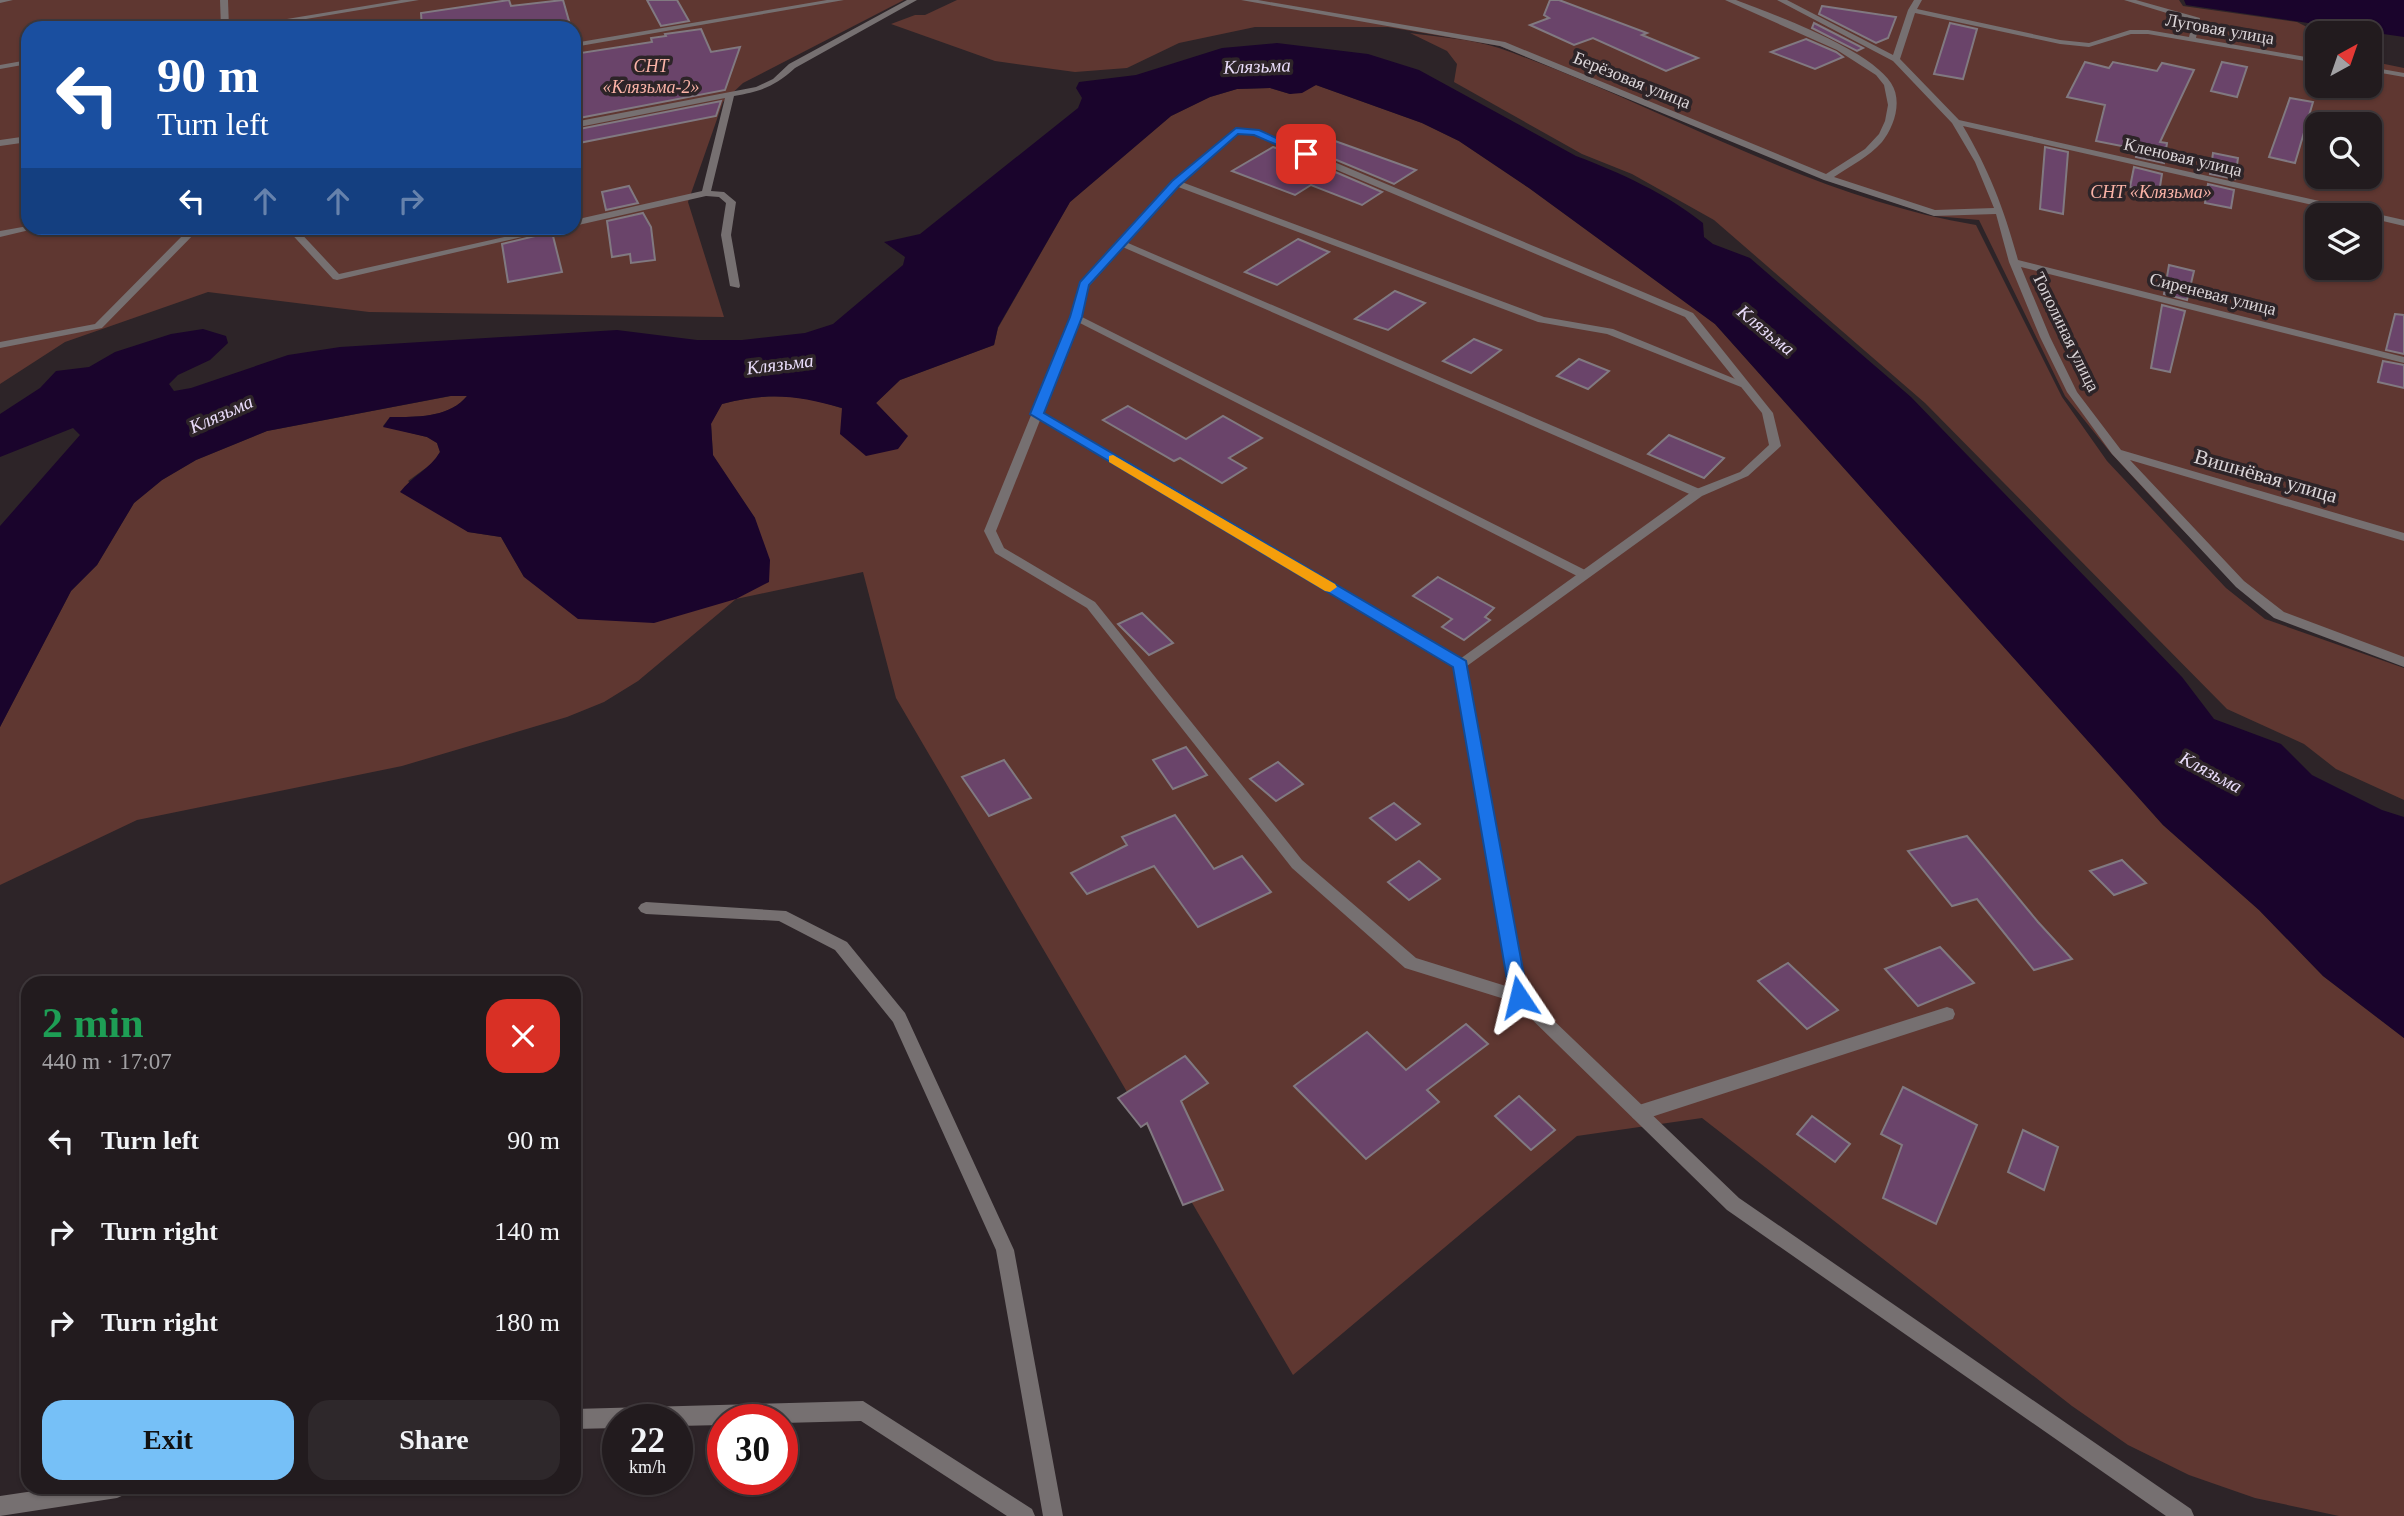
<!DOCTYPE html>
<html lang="en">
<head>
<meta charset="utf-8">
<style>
	:root { --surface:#221b1e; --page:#2e282b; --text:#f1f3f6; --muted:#a2a1a4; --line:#3f393c; --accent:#76c0f7 }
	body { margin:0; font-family:"Times New Roman",serif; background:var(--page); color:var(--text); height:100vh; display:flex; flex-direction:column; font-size:26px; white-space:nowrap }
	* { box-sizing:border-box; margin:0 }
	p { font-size:23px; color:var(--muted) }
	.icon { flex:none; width:38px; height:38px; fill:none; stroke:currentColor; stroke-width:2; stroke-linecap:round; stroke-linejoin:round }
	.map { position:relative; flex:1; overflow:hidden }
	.panel { position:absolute; left:21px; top:976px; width:560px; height:518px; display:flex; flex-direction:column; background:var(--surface); border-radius:21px; box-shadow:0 2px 5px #0004,0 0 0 2px var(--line) }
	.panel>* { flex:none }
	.top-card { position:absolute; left:21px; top:21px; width:560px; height:214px; border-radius:21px; box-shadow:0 2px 5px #0004,0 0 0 2px var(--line); background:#1a4fa0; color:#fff; overflow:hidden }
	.needle { width:46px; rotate:40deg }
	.buttons { position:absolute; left:2305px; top:21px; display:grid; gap:14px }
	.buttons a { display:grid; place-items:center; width:77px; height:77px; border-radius:14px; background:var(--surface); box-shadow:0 2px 5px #0004,0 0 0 2px var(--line); font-size:35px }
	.speed { position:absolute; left:602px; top:1404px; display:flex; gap:14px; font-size:35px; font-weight:700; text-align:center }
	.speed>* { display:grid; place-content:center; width:91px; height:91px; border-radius:50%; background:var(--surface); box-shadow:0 2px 5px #0004,0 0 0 2px var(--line); line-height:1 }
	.speed small { font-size:18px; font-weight:400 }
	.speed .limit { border:10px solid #d22; background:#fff; color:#111 }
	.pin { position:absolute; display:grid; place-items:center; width:60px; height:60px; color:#fff; margin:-30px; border-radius:14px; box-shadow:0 4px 10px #0006 }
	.me { position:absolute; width:77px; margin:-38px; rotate:350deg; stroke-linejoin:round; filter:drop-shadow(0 0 5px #0008) }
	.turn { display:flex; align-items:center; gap:24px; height:147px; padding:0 21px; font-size:32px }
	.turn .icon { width:91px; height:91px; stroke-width:2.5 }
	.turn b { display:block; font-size:49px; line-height:60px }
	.lanes { display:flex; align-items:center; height:66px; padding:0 21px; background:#0003; justify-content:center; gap:35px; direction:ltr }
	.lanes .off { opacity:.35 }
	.round { display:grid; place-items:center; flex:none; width:74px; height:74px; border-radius:21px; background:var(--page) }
	.headline { display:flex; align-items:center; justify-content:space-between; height:119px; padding:0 21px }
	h1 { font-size:42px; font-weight:600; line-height:52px; color:#1e9e55 }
	.action { display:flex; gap:14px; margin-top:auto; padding:14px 21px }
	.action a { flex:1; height:80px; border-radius:21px; background:var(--accent); color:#111; font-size:28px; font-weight:600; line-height:80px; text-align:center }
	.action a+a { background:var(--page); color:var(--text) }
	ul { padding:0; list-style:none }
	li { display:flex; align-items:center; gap:21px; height:91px; padding:0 21px }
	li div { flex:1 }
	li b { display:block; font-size:26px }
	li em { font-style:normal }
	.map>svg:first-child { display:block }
	.green { fill:#5f3731; fill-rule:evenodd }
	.water { fill:#1a042c }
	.building { fill:#6a446a; stroke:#817981; stroke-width:2 }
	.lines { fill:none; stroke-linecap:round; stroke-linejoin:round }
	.lane { fill:#767071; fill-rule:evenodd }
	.street { fill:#767071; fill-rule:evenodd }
	.route { fill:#1a73e8; stroke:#114b97; stroke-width:2 }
	.slow { fill:#f59e0b }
	.labels { text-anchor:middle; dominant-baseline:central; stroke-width:7; stroke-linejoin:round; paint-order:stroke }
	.far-street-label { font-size:18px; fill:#dbd5d8; stroke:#2d2428 }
	.far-park-label { font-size:18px; font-style:italic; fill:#fab3a7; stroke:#2d2428 }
	.far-water-label { font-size:19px; font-style:italic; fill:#e9dcfa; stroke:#2d2428 }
	.street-label { font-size:21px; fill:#dbd5d8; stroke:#2d2428 }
</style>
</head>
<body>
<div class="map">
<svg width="2404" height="1516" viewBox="0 0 2404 1516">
	<rect width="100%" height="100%" fill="#2d2428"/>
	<g class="green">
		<path d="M0,0H904L743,83L723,102L688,202L724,317L369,312L208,292L65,342L0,384ZM28,28H574V228H28Z"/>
		<path d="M957,0H2179L2183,6L2297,22L2319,33L2317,86H2370V61L2404,68V665L2281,620L2235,582L2170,517L2110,452L2065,396L1979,220L1935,216L1826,180L1500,46L1388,27H1255L1179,43L1127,68L1075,72L995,61L891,24L915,15H925ZM2317,124H2370V177H2317ZM2317,215H2370V268H2317Z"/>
		<path d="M1410,33C1438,37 1472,39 1499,48C1658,104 1808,197 1976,225L2062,397L2107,461L2226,588L2265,619L2404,668V800L2336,769L2304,744L2227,709L1925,403L1714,220L1632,174L1582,154L1454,82L1457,64L1447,51Z"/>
		<path d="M1316,85L1422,123L1459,141L1529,188L1715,324L2163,825L2259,910L2323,976L2404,1038V1516H2339L2255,1498L2189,1475L2128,1445L2072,1406L1702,1118L1577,1136L1293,1375L896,698L863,572L736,599L638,681L604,702L567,717L402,766L137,820L0,885V727L71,591L97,565L134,503L162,480L196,460L267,431L451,396H467C449,418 417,417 390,417L383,426L427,437L437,443L440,452L434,462L408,481L468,532L501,537L524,577L755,518L713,456L711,423L722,404C797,384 840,406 907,436L876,403L900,380L994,345L998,328L1070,202L1171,116L1210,97L1237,89L1270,88L1290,94Z"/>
	</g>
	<g class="water">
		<polygon points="2184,0 2404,0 2404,37 2186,5"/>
		<path d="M1277,43L1368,54L1419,70L1576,156C1619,172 1667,194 1703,223L1704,237L1713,244L1750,258L1911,397L2182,677L2214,719L2281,744L2312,775L2382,810L2404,817V1038L2323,976L2259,910L2163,825L1715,324L1529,188L1459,141L1422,123L1316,85L1302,93L1290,94L1270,88L1237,89L1210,97L1171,116L1070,202L998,327L994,345L900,380L876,403L908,436L898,449L866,456L840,434L842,408C798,395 766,392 722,404L711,424L713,455L755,518L770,560L769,582L736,599L654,623L578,619L524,577L501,537L468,532L400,492C412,476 430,469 440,452L437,443L427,437L383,427L390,417C416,417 449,418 467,396H450L267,431L196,460L162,480L134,503L97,565L71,591L0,727V526L80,435L73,428L0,457V414L40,388L56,371L89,367L115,352L171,334L203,329L226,336L228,343L210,360L178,375L169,384L174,391L191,388L288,355L340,347L617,330L697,340H742L805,333L833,324L903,265L905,257L884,242L920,234L1078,108L1082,98L1076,88L1079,82L1136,75L1222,48Z"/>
	</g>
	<g class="building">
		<polygon points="509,0 511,6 563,0 571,28 422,28 421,13"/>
		<polygon points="647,0 677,0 689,21 661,26"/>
		<polygon points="1550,0 1559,0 1647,33 1642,35 1698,58 1666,71 1593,38 1574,45 1530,25 1549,18 1544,15"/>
		<polygon points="1822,6 1896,17 1888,38 1876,43 1819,14"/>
		<polygon points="1814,23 1863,48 1857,51 1812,28"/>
		<polygon points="1950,23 1977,29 1963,79 1934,74"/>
		<polygon points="701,29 711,52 740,47 725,90 574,119 574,54 652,42 651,38 666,36 665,34"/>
		<polygon points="1806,39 1836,52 1843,57 1815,69 1771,52"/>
		<polygon points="2085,62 2109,68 2113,62 2157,71 2162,63 2194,70 2160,142 2167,143 2164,163 2136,157 2137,149 2096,141 2105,105 2067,97"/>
		<polygon points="2222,62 2247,67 2237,97 2211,91"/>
		<polygon points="2290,98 2313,102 2295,163 2269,157"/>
		<polygon points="721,101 716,116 574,144 574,130"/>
		<polygon points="1321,136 1416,170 1394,184 1303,146"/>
		<polygon points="1273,147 1291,153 1382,192 1362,205 1311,185 1295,195 1232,171"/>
		<polygon points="2045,147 2068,152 2063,214 2040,209"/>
		<polygon points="2213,153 2238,158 2235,179 2210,174"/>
		<polygon points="2134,167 2162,174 2159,193 2130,187"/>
		<polygon points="2208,184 2234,190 2231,208 2205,203"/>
		<polygon points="629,186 638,203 606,210 602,192"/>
		<polygon points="643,213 651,227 655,260 631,263 630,254 612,257 607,221"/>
		<polygon points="552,232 562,272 508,282 502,244"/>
		<polygon points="1298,239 1329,252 1277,285 1245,272"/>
		<polygon points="2169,265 2194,271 2187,300 2164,294"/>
		<polygon points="1395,291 1425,303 1388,330 1355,319"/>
		<polygon points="2162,305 2185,311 2170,372 2151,368"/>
		<polygon points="2395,314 2404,315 2404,354 2386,350"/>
		<polygon points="1474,339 1501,350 1471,373 1443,361"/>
		<polygon points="1579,359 1609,371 1588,389 1557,376"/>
		<polygon points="2383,361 2404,365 2404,388 2378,382"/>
		<polygon points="1128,406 1186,439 1223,416 1262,438 1229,458 1246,468 1222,483 1180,458 1174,461 1103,420"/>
		<polygon points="1669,435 1724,458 1704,478 1648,454"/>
		<polygon points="1438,577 1494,608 1485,617 1490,620 1464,640 1442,627 1452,619 1413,596"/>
		<polygon points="1142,613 1173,643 1149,655 1118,624"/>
		<polygon points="1186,747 1207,775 1173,789 1153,760"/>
		<polygon points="1004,760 1031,798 989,816 962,777"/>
		<polygon points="1278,762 1303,784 1276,801 1250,779"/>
		<polygon points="1394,803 1420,824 1396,840 1370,818"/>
		<polygon points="1175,815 1214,869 1242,856 1271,892 1198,927 1154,866 1087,894 1071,873 1127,845 1122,837"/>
		<polygon points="1967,836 2038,922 2072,959 2034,970 1977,899 1952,906 1908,851"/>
		<polygon points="2122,860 2146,883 2114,895 2090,871"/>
		<polygon points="1419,861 1440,879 1409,900 1388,882"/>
		<polygon points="1940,947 1974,983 1918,1006 1885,969"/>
		<polygon points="1788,963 1838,1010 1807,1029 1758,981"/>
		<polygon points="1466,1024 1488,1044 1427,1090 1439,1102 1366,1159 1294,1086 1367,1032 1406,1070"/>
		<polygon points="1185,1056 1208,1083 1181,1101 1223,1190 1183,1205 1147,1123 1141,1127 1118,1098"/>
		<polygon points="1903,1087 1977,1125 1936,1224 1883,1198 1902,1145 1881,1134"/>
		<polygon points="1519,1096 1555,1130 1531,1150 1495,1116"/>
		<polygon points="1812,1116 1850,1144 1835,1162 1797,1134"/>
		<polygon points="2023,1130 2058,1147 2044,1190 2008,1172"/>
	</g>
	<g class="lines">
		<g class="lane">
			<polygon points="0,0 13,0 0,3"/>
			<polygon points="220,0 228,0 229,28 221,28"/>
			<polygon points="401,0 419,0 252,28 233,28"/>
			<polygon points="827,0 844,0 574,47 574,43"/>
			<path d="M907,0H917L795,68C774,87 761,91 734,96L711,191L724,192L736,202L731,235L740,286L739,288L730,286L721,235L726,203L719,197L706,196L574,226V220L702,191L725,98L574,128V122L756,87L773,79L789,64Z"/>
			<path d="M1241,0H1258L1505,42L1826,174L1865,149L1879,134L1885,121L1888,105L1884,85L1876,75L1837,50L1725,0H1736C1775,15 1869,49 1891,83C1903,101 1894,127 1882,142C1869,157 1850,166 1834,177L1935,210L1994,208L1975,162L1952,123L1893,61L1777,0H1787L1893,55L1908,10L1914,0H1922L1917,9L2060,40L2089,43L2130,30H2148L2189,37L2193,21L2124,0H2136L2200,18L2196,38L2317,59V63L2148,34H2131L2089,47L2060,44L1915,13L1900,59L1959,120L2404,220V226L2370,218V215H2357L1963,126C1990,172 2004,209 2018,260L2404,357V363L2021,267L2050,337L2077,392L2121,450L2404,533V541L2130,460L2244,581L2284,612L2404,657V667L2274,618L2236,587L2112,454L2067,392L2040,337L2009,262L1996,214L1934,216L1824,180L1500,46Z"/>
			<polygon points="28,60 28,64 0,69 0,65"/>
			<polygon points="2370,67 2404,73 2404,77 2370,71"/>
			<polygon points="28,136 28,142 0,146 0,140"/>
			<polygon points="1173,181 1179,181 1544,317 1613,329 1750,385 1745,388 1741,387 1607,334 1538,322 1173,185"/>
			<polygon points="28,226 38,228 0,237 0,231"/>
			<polygon points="190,228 200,228 102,328 0,348 0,342 95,324"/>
			<polygon points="286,228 296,228 339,274 545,228 560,228 337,280 333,279"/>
			<polygon points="1121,240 1702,490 1704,493 1698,497 1694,496 1118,245 1116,243"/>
			<polygon points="1076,314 1589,572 1591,575 1585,579 1581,578 1072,319 1072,315"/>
			<polygon points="1037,411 1465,661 1467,664 1460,669 1455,667 1033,416 1033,412"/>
			<polygon points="646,902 786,911 847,942 905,1013 1014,1250 1063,1516 1043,1516 996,1250 893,1022 835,950 779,921 646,914 641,912 638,908 641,904"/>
			<polygon points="1947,1007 1953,1009 1955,1014 1953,1019 1639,1121 1633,1118 1630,1113 1633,1108 1639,1105"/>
			<polygon points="863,1401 1032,1509 1035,1516 1007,1516 861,1421 782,1423 782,1419 723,1419 723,1425 677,1426 677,1419 618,1419 618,1428 574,1429 574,1409"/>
			<polygon points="54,1488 127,1488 124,1495 117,1498 0,1516 0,1496"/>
		</g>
		<path class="street" d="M1236,128L1258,130L1693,313L1773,413L1781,446L1748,476L1702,496L1467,666L1526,994L1739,1198L2191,1509L2194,1516H2166L1727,1210L1514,1002L1405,968L1292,868L1087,608L995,553L984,531L1071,317L1080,283L1173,181ZM1238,134L1254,135L1685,317L1762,413L1769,445L1740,472L1694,490L1453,664L1509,987L1416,958L1302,860L1095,602L1004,548L996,531L1081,317L1089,286L1179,185Z"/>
	</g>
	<polygon class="route" points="1236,128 1259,130 1311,154 1303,156 1254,135 1238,134 1179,186 1089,285 1082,317 1044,413 1466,661 1528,997 1526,1003 1519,1005 1513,1003 1510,997 1453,667 1030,414 1070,317 1080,282 1172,181"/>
	<polygon class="slow" points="1113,455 1335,584 1337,587 1330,592 1325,591 1109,462 1109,456"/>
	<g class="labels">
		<g class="far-street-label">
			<text transform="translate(2220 29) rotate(10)">Луговая улица</text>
			<text transform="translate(1632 80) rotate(22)">Берёзовая улица</text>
			<text transform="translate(2183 157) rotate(13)">Кленовая улица</text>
			<text transform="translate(2213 294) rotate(14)">Сиреневая улица</text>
			<text transform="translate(2066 332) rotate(64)">Тополиная улица</text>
		</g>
		<g class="far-park-label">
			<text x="651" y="66">СНТ<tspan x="651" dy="21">«Клязьма-2»</tspan></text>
			<text x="2151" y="192">СНТ «Клязьма»</text>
		</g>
		<g class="far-water-label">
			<text transform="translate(1257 66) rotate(-2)">Клязьма</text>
			<text transform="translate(1766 330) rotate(39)">Клязьма</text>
			<text transform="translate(780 364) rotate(-7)">Клязьма</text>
			<text transform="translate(221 414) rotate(-24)">Клязьма</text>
			<text transform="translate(2211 772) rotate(28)">Клязьма</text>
		</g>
		<g class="street-label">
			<text transform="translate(2266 476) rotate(16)">Вишнёвая улица</text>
		</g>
	</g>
</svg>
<div class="buttons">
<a><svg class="needle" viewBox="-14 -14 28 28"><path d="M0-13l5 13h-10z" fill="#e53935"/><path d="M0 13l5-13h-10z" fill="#a2a1a4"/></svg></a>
<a><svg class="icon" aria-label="search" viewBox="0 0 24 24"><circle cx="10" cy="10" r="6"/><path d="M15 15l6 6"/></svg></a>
<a><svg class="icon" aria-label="layers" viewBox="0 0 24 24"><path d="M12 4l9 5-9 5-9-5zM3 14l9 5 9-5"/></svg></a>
</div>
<div class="speed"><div>22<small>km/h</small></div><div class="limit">30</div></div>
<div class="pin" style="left:1306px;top:154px;background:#d93025"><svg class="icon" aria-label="arrive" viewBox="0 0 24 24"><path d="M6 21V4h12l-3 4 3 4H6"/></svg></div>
<svg class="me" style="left:1519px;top:997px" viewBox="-20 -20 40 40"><path d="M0-17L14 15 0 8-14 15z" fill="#1a73e8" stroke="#fff" stroke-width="4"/></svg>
<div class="top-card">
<div class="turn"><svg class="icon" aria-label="left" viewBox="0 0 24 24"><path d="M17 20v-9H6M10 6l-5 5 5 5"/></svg><div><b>90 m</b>Turn left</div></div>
<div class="lanes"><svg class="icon" aria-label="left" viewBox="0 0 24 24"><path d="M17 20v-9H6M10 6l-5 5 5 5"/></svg><svg class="icon off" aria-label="ahead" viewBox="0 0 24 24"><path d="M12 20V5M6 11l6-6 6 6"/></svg><svg class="icon off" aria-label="ahead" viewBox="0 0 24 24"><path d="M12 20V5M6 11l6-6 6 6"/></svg><svg class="icon off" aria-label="right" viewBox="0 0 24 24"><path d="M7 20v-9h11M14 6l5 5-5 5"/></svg></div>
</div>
<section class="panel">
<div class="headline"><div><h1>2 min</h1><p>440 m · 17:07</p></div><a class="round" style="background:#d93025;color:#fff"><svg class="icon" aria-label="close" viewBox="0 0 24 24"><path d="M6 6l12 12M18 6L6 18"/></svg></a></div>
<ul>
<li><svg class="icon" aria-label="left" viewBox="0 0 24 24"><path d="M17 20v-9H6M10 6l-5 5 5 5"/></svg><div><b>Turn left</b></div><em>90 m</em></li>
<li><svg class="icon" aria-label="right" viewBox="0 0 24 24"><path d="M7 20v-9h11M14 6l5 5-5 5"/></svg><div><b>Turn right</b></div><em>140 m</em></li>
<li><svg class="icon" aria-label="right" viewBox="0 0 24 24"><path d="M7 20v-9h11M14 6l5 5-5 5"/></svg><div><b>Turn right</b></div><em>180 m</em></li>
</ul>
<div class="action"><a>Exit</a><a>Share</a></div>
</section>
</div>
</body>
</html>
